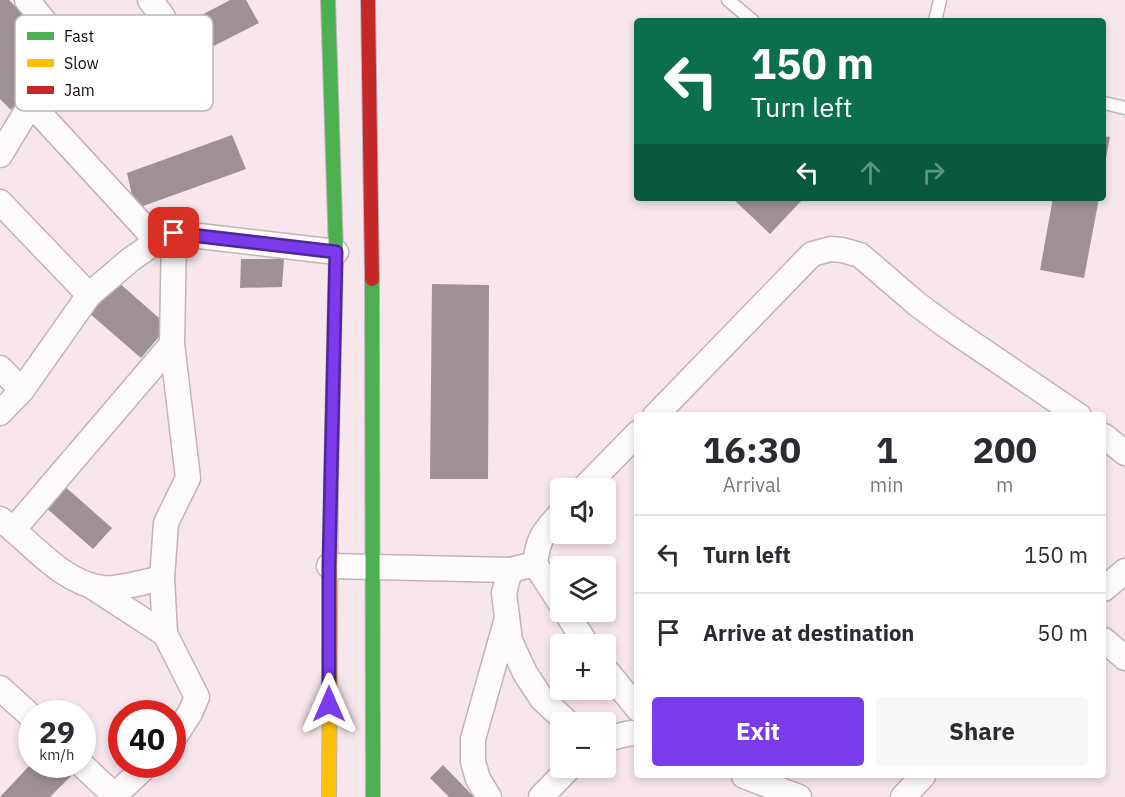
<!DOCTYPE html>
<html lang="en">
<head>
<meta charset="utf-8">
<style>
	:root { --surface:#fff; --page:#f7f7f7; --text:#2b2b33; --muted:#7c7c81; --line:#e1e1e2; --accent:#7c3aed }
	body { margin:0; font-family:"IBM Plex Sans",sans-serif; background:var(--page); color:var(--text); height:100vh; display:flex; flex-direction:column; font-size:22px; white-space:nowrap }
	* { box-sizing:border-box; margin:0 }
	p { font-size:20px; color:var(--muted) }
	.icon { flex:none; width:33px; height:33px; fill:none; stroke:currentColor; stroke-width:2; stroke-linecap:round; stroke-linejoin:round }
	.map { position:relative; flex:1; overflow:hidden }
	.drawer { position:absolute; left:634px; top:412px; width:472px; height:366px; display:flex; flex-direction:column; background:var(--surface); border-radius:6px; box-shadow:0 3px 9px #0003 }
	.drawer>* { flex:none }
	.top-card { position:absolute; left:634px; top:18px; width:472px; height:183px; border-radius:6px; box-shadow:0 3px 9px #0003; background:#0b6e4f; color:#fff; overflow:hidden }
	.controls { position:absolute; left:550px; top:478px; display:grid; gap:12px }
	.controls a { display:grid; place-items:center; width:66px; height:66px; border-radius:6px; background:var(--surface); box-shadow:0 3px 9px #0003; font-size:30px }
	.speed { position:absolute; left:18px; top:700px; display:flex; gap:12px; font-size:30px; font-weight:700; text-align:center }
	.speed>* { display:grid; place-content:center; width:78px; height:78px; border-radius:50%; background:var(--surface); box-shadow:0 3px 9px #0003; line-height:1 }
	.speed small { font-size:15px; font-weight:400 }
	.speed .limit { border:9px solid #d22; background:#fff; color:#111 }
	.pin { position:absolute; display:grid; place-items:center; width:51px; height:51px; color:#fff; margin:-26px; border-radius:12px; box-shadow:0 3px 9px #0006 }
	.me { position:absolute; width:66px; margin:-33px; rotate:0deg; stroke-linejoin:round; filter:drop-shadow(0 0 4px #0008) }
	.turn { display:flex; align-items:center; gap:21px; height:126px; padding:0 18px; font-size:27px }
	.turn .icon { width:78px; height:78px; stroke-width:2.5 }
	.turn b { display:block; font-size:42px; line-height:51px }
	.lanes { display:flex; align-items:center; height:57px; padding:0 18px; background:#0003; justify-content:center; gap:30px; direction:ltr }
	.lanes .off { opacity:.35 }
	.eta { display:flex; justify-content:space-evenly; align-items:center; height:102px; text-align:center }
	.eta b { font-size:36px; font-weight:700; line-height:42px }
	.cta { display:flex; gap:12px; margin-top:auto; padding:12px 18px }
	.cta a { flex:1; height:69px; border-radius:6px; background:var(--accent); color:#fff; font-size:24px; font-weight:700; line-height:69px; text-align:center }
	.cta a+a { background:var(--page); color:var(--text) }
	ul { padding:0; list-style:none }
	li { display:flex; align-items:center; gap:18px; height:78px; padding:0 18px; border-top:2px solid var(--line) }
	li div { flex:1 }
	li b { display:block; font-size:22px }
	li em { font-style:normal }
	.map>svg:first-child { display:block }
	.building { fill:#9e9196 }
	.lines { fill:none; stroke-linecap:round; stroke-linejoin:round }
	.lane-casing { stroke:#c1b3b9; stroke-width:15 }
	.street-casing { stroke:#c1b3b9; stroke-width:27 }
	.fast-casing { stroke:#c1b3b9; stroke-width:16 }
	.slow-casing { stroke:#c1b3b9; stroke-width:16 }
	.jam-casing { stroke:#c1b3b9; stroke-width:16 }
	.lane { stroke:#fefbfc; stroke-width:12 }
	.street { stroke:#fefbfc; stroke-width:24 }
	.fast { stroke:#4caf50; stroke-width:14 }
	.slow { stroke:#ffc107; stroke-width:14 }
	.jam { stroke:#c62828; stroke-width:14 }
	.route-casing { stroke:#51269a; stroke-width:15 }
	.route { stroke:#7c3aed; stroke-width:10 }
	.key { fill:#fff; stroke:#b8b5b7; stroke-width:1.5 }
	.key-label { font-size:16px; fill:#14090e }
</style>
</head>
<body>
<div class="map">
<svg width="1125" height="797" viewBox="0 0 1125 797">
	<rect width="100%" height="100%" fill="#f7e7ed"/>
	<g class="building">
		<polygon points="0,0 9,0 65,55 11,110 0,99"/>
		<polygon points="230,0 246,0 259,23 196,55 179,27"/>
		<polygon points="232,135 246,169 135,209 127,173"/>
		<polygon points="1104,136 1110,137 1105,163 1104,163"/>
		<polygon points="732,198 804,198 770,234"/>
		<polygon points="1053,198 1099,198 1084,278 1040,270"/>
		<polygon points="241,259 284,259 282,287 240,288"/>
		<polygon points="117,281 168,326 141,358 89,313"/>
		<polygon points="432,284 489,285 488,479 430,479"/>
		<polygon points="62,484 112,528 93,549 44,506"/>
		<polygon points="30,765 59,765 71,776 50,797 0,797"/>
		<polygon points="443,765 474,797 449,797 430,778"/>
	</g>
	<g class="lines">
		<defs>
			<g id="lane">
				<polyline points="728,0 753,21"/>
				<polyline points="935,21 940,0"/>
				<polyline points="1104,103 1125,108"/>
			</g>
			<g id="street">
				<polyline points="150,0 163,17"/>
				<polyline points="31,104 157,241"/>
				<polyline points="0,155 31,104 74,61 71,54 27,0"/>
				<polyline points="0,202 89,295"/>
				<polyline points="0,368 22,390"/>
				<polyline points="0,413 22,390 89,295 130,260 157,241 174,233 336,252"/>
				<polyline points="655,416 812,254 831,249 842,250 860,255 917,304 948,327 1079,416"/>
				<polyline points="1104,436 1125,453"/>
				<polyline points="583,489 638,433"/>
				<path d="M0,519C31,542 62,583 102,588C115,590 148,581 162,578"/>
				<polyline points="14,529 172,344"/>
				<polyline points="535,564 561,604"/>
				<path d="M329,566L510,570L535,564C538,537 544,532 561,513"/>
				<polyline points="510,570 504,593 510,641 525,673 542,699 568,723"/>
				<polyline points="91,586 165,634"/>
				<polyline points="1104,589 1125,571"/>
				<polyline points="566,612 587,645"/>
				<polyline points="1104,640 1125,658"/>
				<polyline points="606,670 638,709"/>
				<polyline points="0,688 32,717"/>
				<polyline points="606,739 631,733 638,734"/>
				<polyline points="172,741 190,713 197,697 165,634 162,578 166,523 188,478 172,344 174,233"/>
				<polyline points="82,765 116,797"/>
				<polyline points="744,776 799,797"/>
				<polyline points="113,797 147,765"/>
				<polyline points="489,797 478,779 473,762 473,739 507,618"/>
				<polyline points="541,797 569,768"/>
				<polyline points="903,797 923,776"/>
			</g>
			<g id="fast">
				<polyline points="328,0 336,252 331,481"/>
				<polyline points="372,279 373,797"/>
			</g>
			<polyline id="slow" points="329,797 331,481"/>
			<polyline id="jam" points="368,0 372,279"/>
		</defs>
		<use href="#lane" class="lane-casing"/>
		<use href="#street" class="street-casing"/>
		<use href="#fast" class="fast-casing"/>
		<use href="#slow" class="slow-casing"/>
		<use href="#jam" class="jam-casing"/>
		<use href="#lane" class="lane"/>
		<use href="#street" class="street"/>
		<use href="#fast" class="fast"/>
		<use href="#slow" class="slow"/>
		<use href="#jam" class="jam"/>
	</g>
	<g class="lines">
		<defs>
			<polyline id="route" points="174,233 336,252 329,566 329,704"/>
		</defs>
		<use href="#route" class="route-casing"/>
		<use href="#route" class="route"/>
	</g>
	<rect x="15" y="15" width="198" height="96" rx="9" class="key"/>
	<rect x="27" y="32" width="27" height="8" fill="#4caf50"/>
	<rect x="27" y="59" width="27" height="8" fill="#ffc107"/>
	<rect x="27" y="86" width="27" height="8" fill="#c62828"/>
	<g class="key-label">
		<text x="64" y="42">Fast</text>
		<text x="64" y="69">Slow</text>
		<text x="64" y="96">Jam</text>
	</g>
</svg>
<div class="controls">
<a><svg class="icon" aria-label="sound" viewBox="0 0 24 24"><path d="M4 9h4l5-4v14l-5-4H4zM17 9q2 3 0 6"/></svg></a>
<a><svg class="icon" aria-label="layers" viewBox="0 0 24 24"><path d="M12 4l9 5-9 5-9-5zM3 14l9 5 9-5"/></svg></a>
<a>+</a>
<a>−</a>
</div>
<div class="speed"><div>29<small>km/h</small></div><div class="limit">40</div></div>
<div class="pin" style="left:174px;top:233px;background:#d93025"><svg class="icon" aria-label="arrive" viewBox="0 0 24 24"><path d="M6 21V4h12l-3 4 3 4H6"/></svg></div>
<svg class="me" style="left:329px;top:704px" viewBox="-20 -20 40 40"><path d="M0-17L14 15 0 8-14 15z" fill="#7c3aed" stroke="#fff" stroke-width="4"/></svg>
<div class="top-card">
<div class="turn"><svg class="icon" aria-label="left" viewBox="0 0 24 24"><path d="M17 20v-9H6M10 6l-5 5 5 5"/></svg><div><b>150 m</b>Turn left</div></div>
<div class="lanes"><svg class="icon" aria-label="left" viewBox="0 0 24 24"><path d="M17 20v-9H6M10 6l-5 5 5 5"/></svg><svg class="icon off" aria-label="ahead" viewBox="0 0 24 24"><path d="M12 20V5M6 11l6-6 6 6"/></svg><svg class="icon off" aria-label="right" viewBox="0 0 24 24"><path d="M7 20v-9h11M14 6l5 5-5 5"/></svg></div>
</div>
<section class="drawer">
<div class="eta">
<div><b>16:30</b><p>Arrival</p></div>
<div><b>1</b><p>min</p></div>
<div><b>200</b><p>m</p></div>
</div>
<ul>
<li><svg class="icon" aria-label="left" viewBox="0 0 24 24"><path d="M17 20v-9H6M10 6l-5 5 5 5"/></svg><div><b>Turn left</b></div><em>150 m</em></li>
<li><svg class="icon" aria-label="arrive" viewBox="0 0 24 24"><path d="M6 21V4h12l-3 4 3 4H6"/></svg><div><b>Arrive at destination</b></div><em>50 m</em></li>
</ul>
<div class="cta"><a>Exit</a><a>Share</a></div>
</section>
</div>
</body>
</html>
